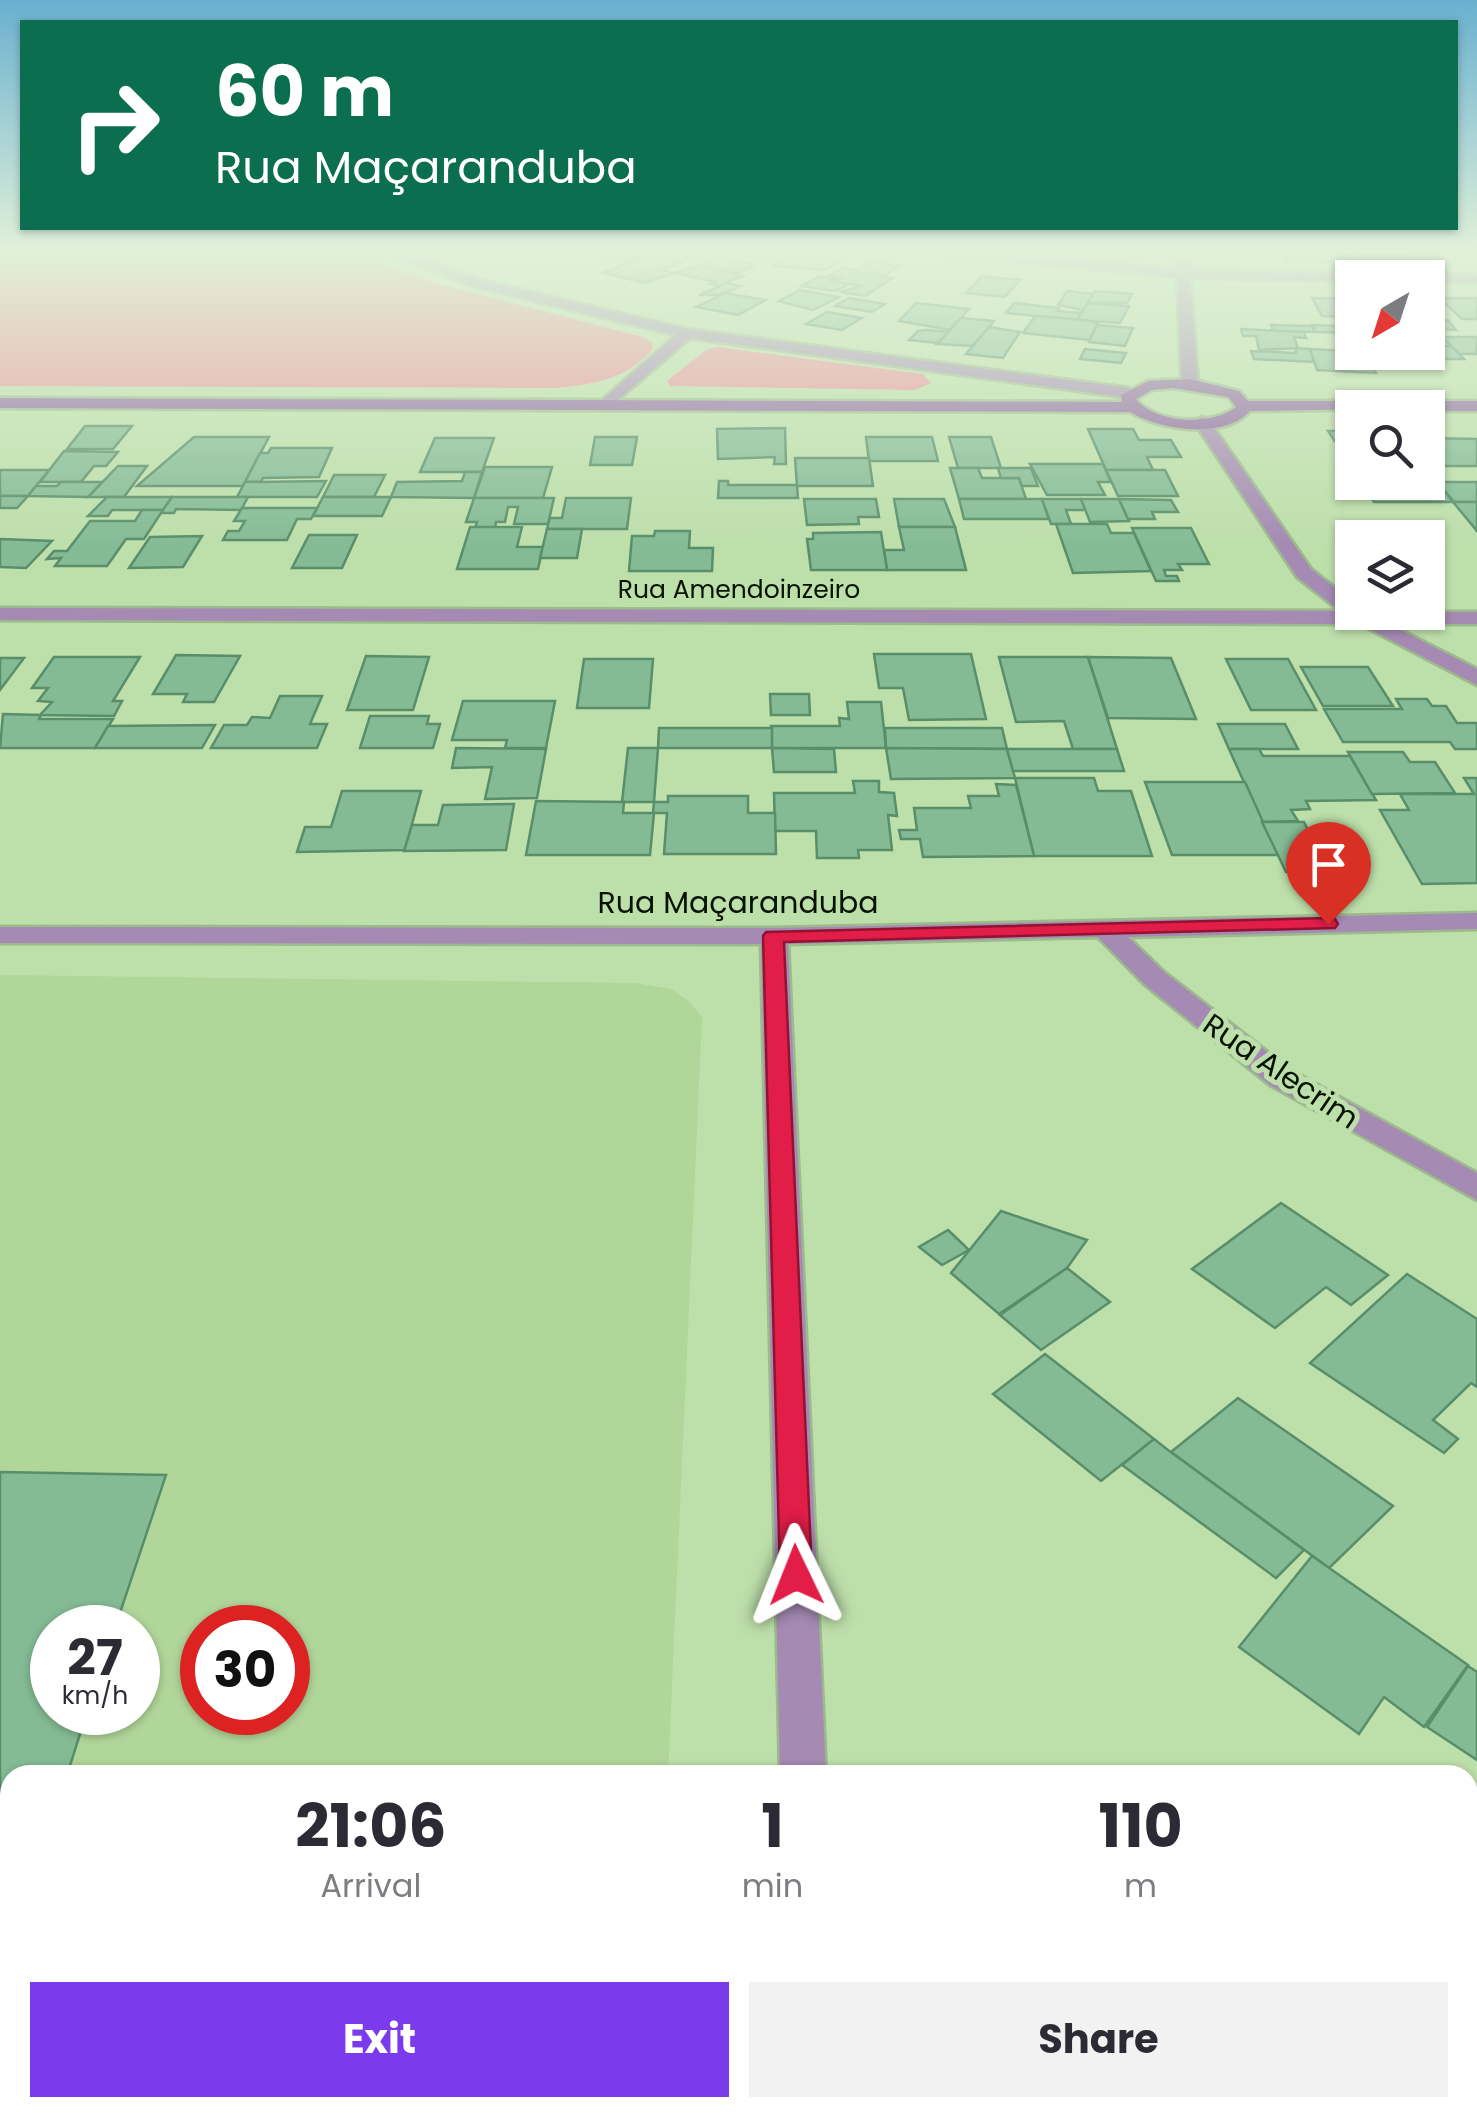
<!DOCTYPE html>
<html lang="en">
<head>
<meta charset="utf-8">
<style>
	:root { --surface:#fff; --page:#f2f2f3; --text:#2b2b33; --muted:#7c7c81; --accent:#7c3aed }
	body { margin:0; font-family:Poppins,sans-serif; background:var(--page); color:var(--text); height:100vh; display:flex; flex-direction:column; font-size:38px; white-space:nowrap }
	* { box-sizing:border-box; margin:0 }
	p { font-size:32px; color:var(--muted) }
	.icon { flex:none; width:55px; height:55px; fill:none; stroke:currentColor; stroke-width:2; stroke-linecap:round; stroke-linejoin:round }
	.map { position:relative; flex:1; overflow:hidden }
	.details { position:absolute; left:0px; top:1765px; width:1478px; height:352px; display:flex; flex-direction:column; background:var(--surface); border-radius:30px 30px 0 0; box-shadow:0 2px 8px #0004 }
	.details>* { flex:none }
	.top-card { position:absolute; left:20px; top:20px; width:1438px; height:210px; border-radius:0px; box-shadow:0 2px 8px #0004; background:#0b6e4f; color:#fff; overflow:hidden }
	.needle { width:65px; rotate:219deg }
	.fabs { position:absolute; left:1335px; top:260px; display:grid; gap:20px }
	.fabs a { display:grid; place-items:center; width:110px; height:110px; border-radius:0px; background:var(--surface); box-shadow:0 2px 8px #0004; font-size:50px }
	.speed { position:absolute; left:30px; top:1605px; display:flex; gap:20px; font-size:50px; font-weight:700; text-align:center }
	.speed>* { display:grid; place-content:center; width:130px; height:130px; border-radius:50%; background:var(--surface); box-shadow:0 2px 8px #0004; line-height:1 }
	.speed small { font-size:25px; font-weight:400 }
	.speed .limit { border:15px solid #d22; background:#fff; color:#111 }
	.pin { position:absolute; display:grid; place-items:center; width:85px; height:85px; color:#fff; margin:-102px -42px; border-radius:50% 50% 50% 0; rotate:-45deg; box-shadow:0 0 10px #0007 }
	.pin .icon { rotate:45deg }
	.me { position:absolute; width:110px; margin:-55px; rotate:358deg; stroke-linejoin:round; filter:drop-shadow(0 0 8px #0008) }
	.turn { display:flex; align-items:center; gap:35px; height:210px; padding:0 30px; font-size:45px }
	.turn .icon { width:130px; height:130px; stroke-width:2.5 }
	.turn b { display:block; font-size:70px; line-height:85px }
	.eta { display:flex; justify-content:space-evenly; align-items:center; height:170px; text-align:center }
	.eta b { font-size:60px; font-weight:700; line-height:70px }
	.button { display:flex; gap:20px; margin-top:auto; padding:20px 30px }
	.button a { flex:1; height:115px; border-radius:0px; background:var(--accent); color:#fff; font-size:40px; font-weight:700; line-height:115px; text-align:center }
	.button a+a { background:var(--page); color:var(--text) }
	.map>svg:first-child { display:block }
	.built { fill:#b1d69a; fill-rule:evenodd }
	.green { fill:#ee9099 }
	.building { fill:#84bb95; stroke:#588e6a; stroke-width:2.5 }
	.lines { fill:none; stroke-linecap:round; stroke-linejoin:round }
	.street-casing { stroke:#9cba8c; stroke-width:5 }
	.secondary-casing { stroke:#9cba8c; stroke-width:5 }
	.street { fill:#a58ab3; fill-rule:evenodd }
	.secondary { fill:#8e65a2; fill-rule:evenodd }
	.route { fill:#e11d48; stroke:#92132f; stroke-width:2.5 }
	.labels { text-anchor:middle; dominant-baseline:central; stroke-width:10; stroke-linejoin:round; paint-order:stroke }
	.far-street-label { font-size:25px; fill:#071202; stroke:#bddfaa }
	.street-label { font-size:30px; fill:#071202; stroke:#bddfaa }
</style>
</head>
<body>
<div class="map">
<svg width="1477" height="2117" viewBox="0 0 1477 2117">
	<rect width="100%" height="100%" fill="#bddfaa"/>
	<path class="built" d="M0,975L635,983L671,989L690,1002L702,1018L668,1775H10V2108H652V2117H0ZM52,1628H138V1712H52ZM202,1628H288V1712H202Z"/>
	<g class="green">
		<path d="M0,250H342L442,285L643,337L652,342L653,348C629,380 590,385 553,388L0,386Z"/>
		<polygon points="717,347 923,374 931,383 915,390 670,386 667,381 706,350"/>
	</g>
	<g class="building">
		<polygon points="627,250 647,255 625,262 585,251"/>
		<polygon points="659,250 694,250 705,252 677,262 645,254"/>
		<polygon points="750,250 749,250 787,250 762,260 737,255"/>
		<polygon points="796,250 847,258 824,270 773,266 792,257 782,255"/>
		<polygon points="1282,250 1344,250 1356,262 1288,261"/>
		<polygon points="1358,250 1395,250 1408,263 1370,262"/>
		<polygon points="648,255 682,263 661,270 674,273 645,283 603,273"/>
		<polygon points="720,257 752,264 746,266 752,267 739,273 701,265"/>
		<polygon points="871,262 900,266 882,277 892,278 865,296 839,292 863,286 836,282 841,278 828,276 842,268 857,270"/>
		<polygon points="694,266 698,266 743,276 718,286 710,284 717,282 674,273"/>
		<polygon points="820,276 835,279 831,281 849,284 835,291 802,286"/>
		<polygon points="982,276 1020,280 1005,297 966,293"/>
		<polygon points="727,283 741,286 719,295 699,295"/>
		<polygon points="800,290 839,297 813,310 779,301"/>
		<polygon points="1067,291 1093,294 1083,310 1058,305"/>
		<polygon points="1095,291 1132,294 1127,303 1088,303"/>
		<polygon points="725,293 766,300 738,315 696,307"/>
		<polygon points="849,298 885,304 872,312 835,306"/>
		<polygon points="1312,298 1352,299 1352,317 1322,316"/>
		<polygon points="1439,298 1477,298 1477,319 1462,319"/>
		<polygon points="916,303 969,309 950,330 899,321"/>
		<polygon points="1014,303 1059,308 1057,311 1081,313 1077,320 1006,313"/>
		<polygon points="1088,303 1129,306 1120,323 1077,320"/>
		<polygon points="827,312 862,318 842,330 806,324"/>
		<polygon points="1035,316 1085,320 1098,323 1089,340 1023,333"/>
		<polygon points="961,318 994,321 973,346 937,344"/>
		<polygon points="1428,320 1448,320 1456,330 1438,329 1442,334 1428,334"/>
		<polygon points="1337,323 1352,324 1352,333 1316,332 1312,325 1339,326"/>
		<polygon points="1097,325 1133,328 1125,346 1089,342"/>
		<polygon points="1271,325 1312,326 1315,332 1273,331"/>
		<polygon points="989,327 1020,332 1003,358 966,354"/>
		<polygon points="1241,329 1304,332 1306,338 1294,337 1298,348 1259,350 1256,336 1243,336"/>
		<polygon points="926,330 948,332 938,343 909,340 918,331"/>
		<polygon points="1442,337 1477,337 1477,354 1459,354"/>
		<polygon points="1428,346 1451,346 1464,359 1436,359"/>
		<polygon points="1295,348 1310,349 1314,362 1254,359 1251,351 1296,353"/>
		<polygon points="1085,349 1126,353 1121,363 1080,359"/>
		<polygon points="1310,349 1367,352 1376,373 1317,370"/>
		<polygon points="85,426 132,426 113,449 67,449"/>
		<polygon points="785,428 786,464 774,464 775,457 718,459 717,429"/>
		<polygon points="1088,429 1133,429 1139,440 1171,440 1181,457 1147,457 1153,470 1106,470"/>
		<polygon points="1328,431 1352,431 1352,456 1345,456"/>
		<polygon points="194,437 269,437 243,486 137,486"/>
		<polygon points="595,437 637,437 632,465 590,465"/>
		<polygon points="866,437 932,437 938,461 869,461"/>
		<polygon points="949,437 991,437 1001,468 958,468"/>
		<polygon points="435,438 494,438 482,472 420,472"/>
		<polygon points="1428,438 1477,439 1477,466 1441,466 1428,450"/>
		<polygon points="271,448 332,448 319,477 263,478 261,482 245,482 260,453 268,453"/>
		<polygon points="64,451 118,452 106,466 94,466 81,482 40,482"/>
		<polygon points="795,458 869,458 873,486 797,486"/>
		<polygon points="1030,464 1103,464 1111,482 1098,482 1105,495 1047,495"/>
		<polygon points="118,466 147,466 124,497 88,497"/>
		<polygon points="485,467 552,467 543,498 474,498"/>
		<polygon points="950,468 978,468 982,478 1019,478 1026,499 959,499"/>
		<polygon points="998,468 1031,468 1038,486 1022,486 1019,478 1001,478"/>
		<polygon points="0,470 49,470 28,496 0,496"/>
		<polygon points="1106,470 1165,470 1178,496 1118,496"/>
		<polygon points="1428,470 1444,490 1399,490 1396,482 1428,482"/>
		<polygon points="465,472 482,472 474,498 391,497 397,482 462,481"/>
		<polygon points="334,475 385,475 374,497 323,497"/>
		<polygon points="326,481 317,497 237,497 245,482"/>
		<polygon points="719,481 728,481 728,485 797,485 798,498 718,498"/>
		<polygon points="61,482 102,482 88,497 28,496 36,486 57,486"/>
		<polygon points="1437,482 1477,482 1477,502 1454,502"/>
		<polygon points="1366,490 1444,490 1453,502 1374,502"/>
		<polygon points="0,496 28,496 17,508 0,508"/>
		<polygon points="107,497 172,497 163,510 112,510 108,516 88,516"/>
		<polygon points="172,497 248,497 241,510 176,509 174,513 161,513"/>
		<polygon points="323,497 391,497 382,516 313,516"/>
		<polygon points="474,498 554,498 548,524 514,524 518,507 508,507 505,522 496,522 495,528 475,528 477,522 466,522"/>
		<polygon points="566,498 631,498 627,529 547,529 550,518 562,518"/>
		<polygon points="804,499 876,499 879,517 858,517 859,524 807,525"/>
		<polygon points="894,499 944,499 955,527 899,527"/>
		<polygon points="959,499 1042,499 1049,519 964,519"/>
		<polygon points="1042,499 1081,499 1086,510 1066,510 1071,524 1051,524"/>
		<polygon points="1081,499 1119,499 1129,521 1090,522"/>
		<polygon points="1119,499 1171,500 1178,512 1152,512 1155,519 1128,519"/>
		<polygon points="1453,502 1477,502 1477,531"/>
		<polygon points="242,508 317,508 311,519 297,519 287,540 223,540 228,531 239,531 245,521 234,521"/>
		<polygon points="142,510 163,510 144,539 126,539 107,566 55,566 61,558 47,559 54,551 67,551 90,521 135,521"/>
		<polygon points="1056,524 1107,524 1111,533 1134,533 1151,571 1073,573"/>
		<polygon points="470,527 522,527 517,547 543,547 538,569 457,569"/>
		<polygon points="899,527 955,527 966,570 887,570 884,550 904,550"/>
		<polygon points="1132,528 1191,528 1209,564 1178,564 1182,570 1164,570 1166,576 1177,576 1179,581 1156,581"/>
		<polygon points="547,529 582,529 577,558 540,558"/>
		<polygon points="655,531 690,531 689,548 713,548 712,571 629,571 632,536 654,536"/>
		<polygon points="881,532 887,570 811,570 807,539 813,539 813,533"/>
		<polygon points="309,535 357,535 342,568 292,568"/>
		<polygon points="202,536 183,567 129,568 150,537"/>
		<polygon points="0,539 52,541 26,568 0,567"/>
		<polygon points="874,654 971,654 986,719 909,720 903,688 879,688"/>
		<polygon points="176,655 240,656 214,702 183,702 187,694 153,694"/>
		<polygon points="366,656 429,657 413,710 347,710"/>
		<polygon points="54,657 140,657 113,701 122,701 114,716 40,715 52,702 38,701 48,688 32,688"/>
		<polygon points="999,657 1088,657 1117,749 1073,749 1064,721 1016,722"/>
		<polygon points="1088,657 1171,658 1196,719 1108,718"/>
		<polygon points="0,658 24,658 0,690"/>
		<polygon points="584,659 653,659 649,708 577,708"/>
		<polygon points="1226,659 1288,659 1316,710 1251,710"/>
		<polygon points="1301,667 1368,667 1393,706 1323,706"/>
		<polygon points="770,694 809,694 810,715 771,715"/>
		<polygon points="280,696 322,696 310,724 327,724 317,748 211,748 224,725 247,725 252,717 270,718"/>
		<polygon points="1396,699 1427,699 1432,706 1446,706 1457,723 1477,723 1477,749 1455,749 1450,742 1343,742 1324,709 1402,709"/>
		<polygon points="463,701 555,701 546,748 505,748 507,740 452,740"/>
		<polygon points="847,702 881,702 886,748 772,748 771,726 840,726 839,718 849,719"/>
		<polygon points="3,714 41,715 39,719 113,719 95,748 0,748"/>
		<polygon points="370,716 429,716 427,724 440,724 433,748 360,748"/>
		<polygon points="1218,724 1285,724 1298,749 1229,749"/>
		<polygon points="215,725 202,748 95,748 108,726"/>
		<polygon points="659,728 772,728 772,748 658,748"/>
		<polygon points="885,728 1002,728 1007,749 886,748"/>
		<polygon points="456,748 546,749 537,798 485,799 492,767 452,768"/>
		<polygon points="628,748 658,748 654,802 622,802"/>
		<polygon points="772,748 834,749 836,772 774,772"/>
		<polygon points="886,748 1007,749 1015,778 891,779"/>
		<polygon points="1007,749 1117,749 1124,771 1013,771"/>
		<polygon points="1229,749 1259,749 1263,756 1350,756 1376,800 1306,801 1310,809 1291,810 1298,821 1262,822"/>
		<polygon points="1348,752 1403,752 1410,762 1435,762 1455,793 1372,794"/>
		<polygon points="1015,778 1094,778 1098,791 1131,791 1152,856 1034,856"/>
		<polygon points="1464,778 1477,778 1477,883 1422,884 1380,810 1409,810 1400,794 1474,794"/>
		<polygon points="853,781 879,781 879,792 894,793 897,816 888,815 892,850 858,850 859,858 817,858 816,831 775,831 774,793 855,793"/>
		<polygon points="1145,782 1245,782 1278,855 1172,855"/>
		<polygon points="996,784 1016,785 1034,856 923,857 920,839 901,839 899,830 917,830 914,808 971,808 968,796 999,796"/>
		<polygon points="342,791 421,791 405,850 297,852 305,827 331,827"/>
		<polygon points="668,796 748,796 748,813 775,813 776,854 664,854 667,813 653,813 654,802 668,802"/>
		<polygon points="536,801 624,802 623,813 654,813 650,855 526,855"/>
		<polygon points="514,804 506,850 404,851 412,825 438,825 443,805"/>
		<polygon points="1262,822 1304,822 1328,871 1286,872"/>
		<polygon points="1281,1203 1388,1275 1351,1305 1326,1287 1275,1328 1192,1269"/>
		<polygon points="1001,1211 1087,1240 1067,1268 999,1314 951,1273"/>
		<polygon points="948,1230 969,1250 942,1265 919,1247"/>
		<polygon points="1067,1268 1110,1302 1041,1350 1000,1315"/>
		<polygon points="1407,1274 1477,1319 1477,1387 1471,1383 1433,1420 1458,1439 1444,1453 1310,1363"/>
		<polygon points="1045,1354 1154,1439 1101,1481 993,1394"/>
		<polygon points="1238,1398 1393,1506 1329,1568 1171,1452"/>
		<polygon points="1154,1439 1168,1450 1304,1550 1276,1578 1122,1465"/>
		<polygon points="0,1472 166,1475 115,1628 52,1628 52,1712 87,1712 67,1775 10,1775 10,1863 0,1863"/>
		<polygon points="1312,1556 1468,1665 1424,1727 1384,1697 1359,1734 1239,1647"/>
		<polygon points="1468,1666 1477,1672 1477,1760 1427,1727"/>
	</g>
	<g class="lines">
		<defs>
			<g id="street">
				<polygon points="377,250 395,250 485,281 687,329 1129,388 1137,393 1129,398 690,338 606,410 600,408 600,402 676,335 476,287"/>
				<polygon points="930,250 974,250 1177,269 1176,250 1188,250 1190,270 1378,274 1384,278 1352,278 1352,281 1190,278 1198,384 1190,389 1182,384 1177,277 936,254"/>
				<polygon points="1428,274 1477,275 1477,283 1428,282 1428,278 1422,278"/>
				<polygon points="1202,417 1208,419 1311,569 1352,601 1352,612 1477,612 1477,624 1389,624 1477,669 1477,685 1360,624 0,620 0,608 1340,611 1297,577 1194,422"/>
				<polygon points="1477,913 1477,929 1128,937 1164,972 1292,1071 1477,1173 1477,1200 1270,1085 1144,984 1098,937 788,944 826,1775 780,1775 761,944 0,943 0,927 774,928"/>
				<rect x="787" y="2108" width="52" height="9"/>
				<polygon points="941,2108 1001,2108 1005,2117 944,2117"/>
			</g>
			<path id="secondary" d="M1190,379L1239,391L1248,401H1477V411H1428V408L1250,411C1224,440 1160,430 1130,412L0,408V398L1122,402L1121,395L1148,381ZM1173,388L1228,397L1236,407C1212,426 1156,424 1136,399L1152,390Z"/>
		</defs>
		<use href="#street" class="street-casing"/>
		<use href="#secondary" class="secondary-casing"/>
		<use href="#street" class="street"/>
		<use href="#secondary" class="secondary"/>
	</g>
	<linearGradient id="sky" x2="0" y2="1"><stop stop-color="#69b0cf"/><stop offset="0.46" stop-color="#e1f1d9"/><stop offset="1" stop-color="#e1f1d9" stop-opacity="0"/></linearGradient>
	<rect width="1477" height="546" fill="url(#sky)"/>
	<polygon class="route" points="1328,918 1335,919 1338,924 1335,928 784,942 812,1575 807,1585 796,1589 785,1585 780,1575 763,936 766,932"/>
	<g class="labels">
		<g class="far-street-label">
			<text x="739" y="589">Rua Amendoinzeiro</text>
		</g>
		<g class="street-label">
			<text x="738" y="902">Rua Maçaranduba</text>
			<text transform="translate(1281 1071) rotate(34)">Rua Alecrim</text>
		</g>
	</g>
</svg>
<div class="fabs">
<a><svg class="needle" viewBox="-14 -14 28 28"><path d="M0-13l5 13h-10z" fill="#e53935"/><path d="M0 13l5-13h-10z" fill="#7c7c81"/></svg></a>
<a><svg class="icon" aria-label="search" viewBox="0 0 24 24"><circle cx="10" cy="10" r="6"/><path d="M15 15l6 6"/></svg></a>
<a><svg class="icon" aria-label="layers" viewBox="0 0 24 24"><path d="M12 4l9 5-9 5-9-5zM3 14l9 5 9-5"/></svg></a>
</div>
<div class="speed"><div>27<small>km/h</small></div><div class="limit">30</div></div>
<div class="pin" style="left:1328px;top:924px;background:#d93025"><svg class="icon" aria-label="arrive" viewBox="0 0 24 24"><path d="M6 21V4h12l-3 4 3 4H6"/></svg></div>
<svg class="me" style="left:796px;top:1575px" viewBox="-20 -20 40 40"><path d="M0-17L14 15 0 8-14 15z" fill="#e11d48" stroke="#fff" stroke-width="4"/></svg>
<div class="top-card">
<div class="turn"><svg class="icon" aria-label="right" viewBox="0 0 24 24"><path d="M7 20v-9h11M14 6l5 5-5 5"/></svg><div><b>60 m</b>Rua Maçaranduba</div></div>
</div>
<section class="details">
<div class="eta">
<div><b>21:06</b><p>Arrival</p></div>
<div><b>1</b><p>min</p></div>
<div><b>110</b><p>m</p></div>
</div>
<div class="button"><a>Exit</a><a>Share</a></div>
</section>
</div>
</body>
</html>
